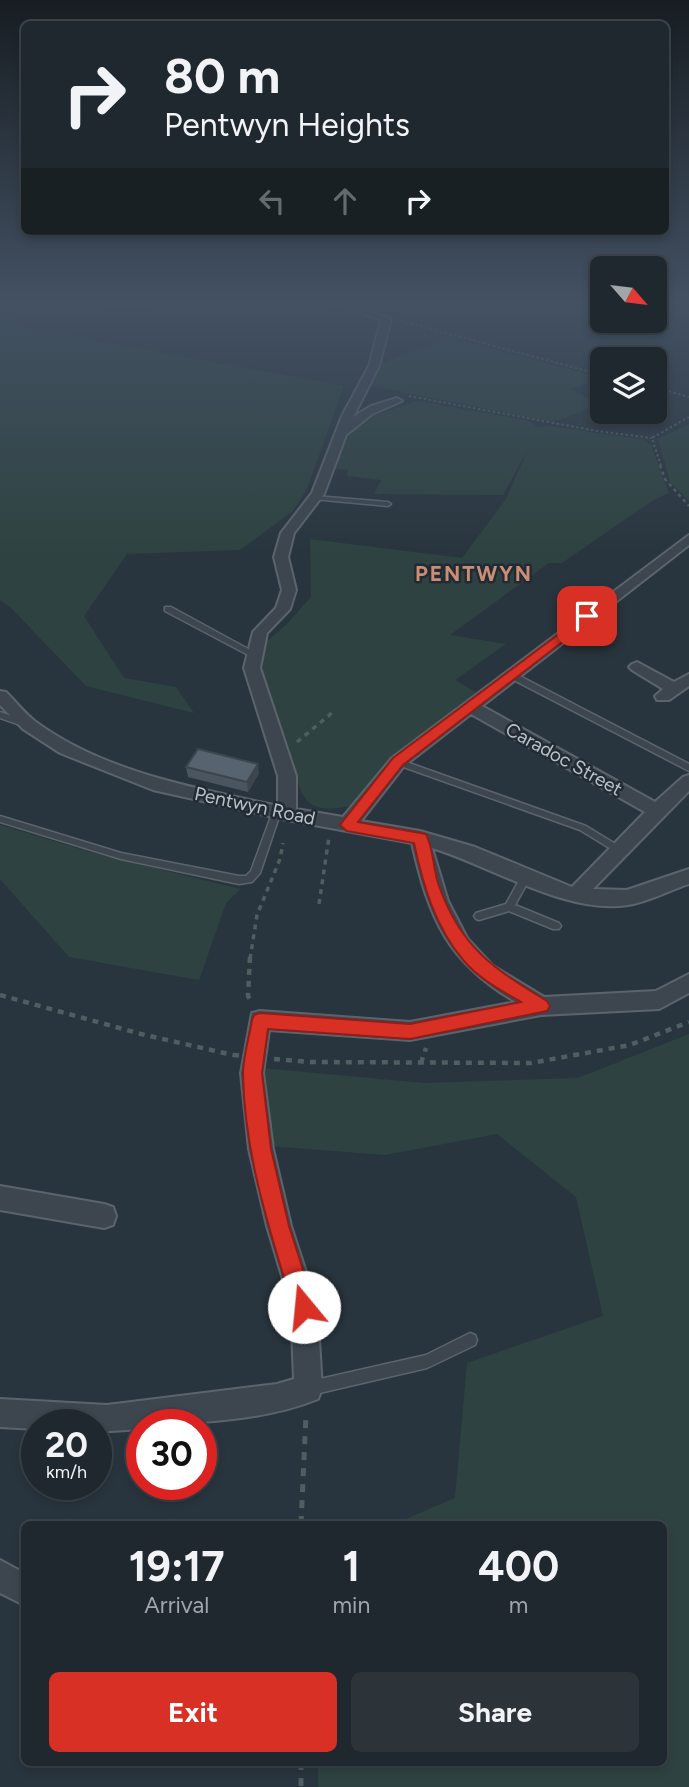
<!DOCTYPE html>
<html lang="en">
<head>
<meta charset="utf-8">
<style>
	:root { --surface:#1f282e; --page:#2c343a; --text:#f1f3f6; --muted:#a1a6aa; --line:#3c444a; --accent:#d93025 }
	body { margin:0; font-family:Figtree,sans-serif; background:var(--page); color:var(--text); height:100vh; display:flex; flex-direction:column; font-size:26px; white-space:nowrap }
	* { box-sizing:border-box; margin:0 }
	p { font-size:23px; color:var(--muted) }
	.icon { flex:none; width:38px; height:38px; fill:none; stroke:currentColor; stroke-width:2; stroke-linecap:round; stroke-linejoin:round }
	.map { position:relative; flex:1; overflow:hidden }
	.side { position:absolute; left:21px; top:1521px; width:646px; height:245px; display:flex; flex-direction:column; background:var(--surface); border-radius:10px; box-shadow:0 4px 10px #0003,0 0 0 2px var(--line) }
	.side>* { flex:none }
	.banner { position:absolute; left:21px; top:21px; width:648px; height:214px; border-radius:10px; box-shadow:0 4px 10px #0003,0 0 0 2px var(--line); background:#1f282e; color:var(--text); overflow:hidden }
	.needle { width:46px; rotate:118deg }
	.tools { position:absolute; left:590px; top:256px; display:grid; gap:14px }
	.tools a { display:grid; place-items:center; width:77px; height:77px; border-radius:10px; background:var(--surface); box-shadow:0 4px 10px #0003,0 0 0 2px var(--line); font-size:35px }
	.speed { position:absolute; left:21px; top:1409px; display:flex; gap:14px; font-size:35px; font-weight:700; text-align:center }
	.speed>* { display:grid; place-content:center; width:91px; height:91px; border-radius:50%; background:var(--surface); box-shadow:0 4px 10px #0003,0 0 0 2px var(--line); line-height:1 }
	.speed small { font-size:18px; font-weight:400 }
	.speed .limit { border:10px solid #d22; background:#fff; color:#111 }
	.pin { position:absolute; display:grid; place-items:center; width:60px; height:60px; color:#fff; margin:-30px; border-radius:14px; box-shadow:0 4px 10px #0006 }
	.me { position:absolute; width:77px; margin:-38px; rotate:343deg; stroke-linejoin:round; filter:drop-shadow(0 0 5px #0008) }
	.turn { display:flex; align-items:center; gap:24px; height:147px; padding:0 28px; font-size:32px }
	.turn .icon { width:91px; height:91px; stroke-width:2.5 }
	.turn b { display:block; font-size:49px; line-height:60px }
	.lanes { display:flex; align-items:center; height:66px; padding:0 28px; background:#0003; justify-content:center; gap:35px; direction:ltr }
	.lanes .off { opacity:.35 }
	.eta { display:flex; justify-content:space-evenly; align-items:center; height:119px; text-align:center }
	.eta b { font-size:42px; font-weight:700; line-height:49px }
	.cta { display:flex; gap:14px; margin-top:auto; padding:14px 28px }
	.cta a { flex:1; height:80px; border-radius:10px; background:var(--accent); color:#fff; font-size:28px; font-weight:700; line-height:80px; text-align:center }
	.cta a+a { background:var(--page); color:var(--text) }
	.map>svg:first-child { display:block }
	.green { fill:#2e4341 }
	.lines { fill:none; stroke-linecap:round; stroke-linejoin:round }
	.lane-casing { stroke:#5b646c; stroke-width:3 }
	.street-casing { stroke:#5b646c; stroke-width:4 }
	.path-far4 { stroke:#4d5f60; stroke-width:2; stroke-dasharray:2.5 2.5; stroke-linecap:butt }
	.path-far3 { stroke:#4d5f60; stroke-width:2.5; stroke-dasharray:3.5 3.5; stroke-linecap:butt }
	.path-far2 { stroke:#4d5f60; stroke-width:3.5; stroke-dasharray:5 5; stroke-linecap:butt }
	.path-far1 { stroke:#4d5f60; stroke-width:4.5; stroke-dasharray:6 6; stroke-linecap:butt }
	.path { stroke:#4d5f60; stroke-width:5; stroke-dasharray:8 8; stroke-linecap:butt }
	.lane { fill:#3d464f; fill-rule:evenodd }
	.street { fill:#3d464f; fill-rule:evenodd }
	.path-bridge { stroke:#4d5f60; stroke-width:4.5; stroke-dasharray:6 6; stroke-linecap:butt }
	.wall { fill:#4b555f }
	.shaded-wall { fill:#3d454d }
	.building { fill:#57636e; stroke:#3d454d; stroke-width:2 }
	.route { fill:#d93025; stroke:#8d1f18; stroke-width:2 }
	.labels { text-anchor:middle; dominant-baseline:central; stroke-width:5; stroke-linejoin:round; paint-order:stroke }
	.street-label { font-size:19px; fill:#b9c1c9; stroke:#222b34 }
	.far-district-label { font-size:21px; font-weight:bold; letter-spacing:2px; fill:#ca8e74; stroke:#222b34 }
</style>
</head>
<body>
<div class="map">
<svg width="689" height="1787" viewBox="0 0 689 1787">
	<rect width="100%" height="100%" fill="#29353e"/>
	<g class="green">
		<polygon points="0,300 212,300 25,317 9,325 344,386 307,489 293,511 240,550 127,554 84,616 124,678 176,687 194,713 86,686 11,608 0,600"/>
		<polygon points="451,338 602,378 571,389 597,404 561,420 548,421 372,386 374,366"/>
		<path d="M417,401L527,420L538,427L549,426L642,439L651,445L669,493L652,501L562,563H549L450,635L506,644L455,680L476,692L390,759L355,805C325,812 302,812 297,776L256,678L259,648L287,624L311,597L310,539L462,558L506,499L529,447L503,495L374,494L381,480L347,476L348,470L332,468L353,428L369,417Z"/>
		<polygon points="689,424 689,501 670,482 658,439"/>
		<polygon points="0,825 94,853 240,889 226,903 199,980 69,957 0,879"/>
		<polygon points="689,1034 689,1787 318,1787 318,1762 663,1762 663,1524 394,1524 455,1498 467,1363 603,1316 576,1197 497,1134 385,1155 270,1146 261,1068 424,1083 578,1078"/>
	</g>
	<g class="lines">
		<defs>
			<g id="lane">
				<polygon points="315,496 388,502 391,504 388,506 313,499 313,497"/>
				<polygon points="165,607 171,607 259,655 255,657 252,657 165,611"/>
				<polygon points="508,673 514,673 689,764 689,771 508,677"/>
				<polygon points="0,712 29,722 30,724 26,727 0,718"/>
				<polygon points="398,759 586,826 622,848 624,850 619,853 616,852 580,830 395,764 394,762 395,760"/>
				<polygon points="277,808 281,811 260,873 252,882 239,884 121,859 0,822 0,816 121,853 239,876 246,876 251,871 273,811"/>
				<polygon points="526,872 531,876 515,905 559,923 561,926 559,929 553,929 509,911 479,920 476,919 474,916 476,913 506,904 523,873"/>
				<polygon points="470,1333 475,1335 477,1340 475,1345 427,1368 311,1395 306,1393 304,1388 306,1383 311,1381 426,1355"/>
			</g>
			<g id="street">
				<path d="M323,300H338L391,319L379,366L353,417L371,406L397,398L402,401L372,414L346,435L324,494L294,533L288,557L296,590L290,609L267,633L260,668L296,776V809L343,817L392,758L689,535V545L482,706L655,802L683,777L689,775V791L593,889L627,890L689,869V884C670,890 648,902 628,905C567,915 491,866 432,848L448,901L467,938L493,966L544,997L656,991L689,974V993L659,1009L541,1015L410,1040L269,1030L263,1073L273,1149L291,1226L317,1306L322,1389L318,1399C267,1420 197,1424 142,1424V1429L96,1432V1424H37V1429L0,1427V1399L107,1405L277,1384L294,1379L291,1306L267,1226L249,1149L241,1073L252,1013L260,1011L410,1022L516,1002C447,962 429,918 412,843L287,820L153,790L60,753L23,729L0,705V691L6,692C16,702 25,714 36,722C106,773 196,788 278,806V776L244,668L253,632L276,608L282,590L274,557L281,533L312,493L342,416L369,366L381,320ZM471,714L645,812L572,887L475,847L420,831L361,821L404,766Z"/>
				<polygon points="637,662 674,682 689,674 689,686 669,700 657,700 655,696 663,689 632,670 629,667 632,664"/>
				<polygon points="0,1186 104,1204 113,1207 116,1216 113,1225 104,1228 0,1210"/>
				<polygon points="0,1560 24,1573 24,1605 0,1593"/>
			</g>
		</defs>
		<use href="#lane" class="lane-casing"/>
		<use href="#street" class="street-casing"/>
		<g class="path-far4">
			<polyline points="401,321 602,375"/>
			<polyline points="654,387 689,397"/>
			<polyline points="409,396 597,431 652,438"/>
			<polyline points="661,466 652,438 689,417"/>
		</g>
		<polyline class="path-far3" points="660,465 665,479 689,506"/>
		<g class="path-far2">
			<polyline points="297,742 333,712"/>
			<polyline points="319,904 329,837"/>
			<polyline points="250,959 257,915 280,859 283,843"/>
		</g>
		<g class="path-far1">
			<polyline points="250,957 248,996 252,1003"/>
			<polyline points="0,995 141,1034 233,1055"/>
			<polyline points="274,1059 310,1062 531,1063 630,1045 689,1022"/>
			<polyline points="421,1063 426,1048"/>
		</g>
		<g class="path">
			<polyline points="301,1524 306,1415"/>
			<polyline points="301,1762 301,1787"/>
		</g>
		<use href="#lane" class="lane"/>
		<use href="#street" class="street"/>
		<polyline class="path-bridge" points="233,1055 265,1058"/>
	</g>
	<polygon class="wall" points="186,767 259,773 248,792 188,777"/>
	<polygon class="shaded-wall" points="258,764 259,773 248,792 247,782"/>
	<polygon class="building" points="198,749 258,764 247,782 186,767"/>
	<linearGradient id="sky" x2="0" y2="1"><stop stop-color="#171d22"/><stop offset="0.55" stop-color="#435163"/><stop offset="1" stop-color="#435163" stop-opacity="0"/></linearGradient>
	<rect width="689" height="550" fill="url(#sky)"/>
	<path class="route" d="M587,613L592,614V619L403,765L358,822L426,834C434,850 433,870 439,886C461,948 494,969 547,1001L550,1006L547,1011L410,1039L268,1029L262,1073L271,1149L289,1226L315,1307L312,1314L304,1317L296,1314L293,1307C270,1232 244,1153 243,1074C243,1057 249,1038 252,1020L254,1015L260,1013L410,1024L521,1002C502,991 478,978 464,961C435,927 423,885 414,843L347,831L340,825L393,758Z"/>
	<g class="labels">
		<g class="street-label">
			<text transform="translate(564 759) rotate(29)">Caradoc Street</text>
			<text transform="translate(255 806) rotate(12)">Pentwyn Road</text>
		</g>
		<g class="far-district-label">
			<text x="474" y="573">PENTWYN</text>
		</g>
	</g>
</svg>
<div class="tools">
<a><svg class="needle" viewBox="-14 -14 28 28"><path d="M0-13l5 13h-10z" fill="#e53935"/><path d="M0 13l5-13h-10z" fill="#a1a6aa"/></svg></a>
<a><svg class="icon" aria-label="layers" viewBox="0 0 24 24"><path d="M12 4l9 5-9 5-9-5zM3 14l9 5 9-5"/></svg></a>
</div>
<div class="speed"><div>20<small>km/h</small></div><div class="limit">30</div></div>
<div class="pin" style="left:587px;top:616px;background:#d93025"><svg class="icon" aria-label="arrive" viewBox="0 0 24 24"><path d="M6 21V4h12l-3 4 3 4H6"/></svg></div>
<svg class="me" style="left:304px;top:1307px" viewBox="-20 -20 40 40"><circle r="19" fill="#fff"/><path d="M0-13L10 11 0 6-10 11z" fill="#d93025"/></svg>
<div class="banner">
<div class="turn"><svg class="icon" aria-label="right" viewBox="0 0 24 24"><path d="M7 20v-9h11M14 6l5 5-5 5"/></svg><div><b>80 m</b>Pentwyn Heights</div></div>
<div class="lanes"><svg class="icon off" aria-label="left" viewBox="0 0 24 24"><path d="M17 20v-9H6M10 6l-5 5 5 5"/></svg><svg class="icon off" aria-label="ahead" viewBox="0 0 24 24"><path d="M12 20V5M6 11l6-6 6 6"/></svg><svg class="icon" aria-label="right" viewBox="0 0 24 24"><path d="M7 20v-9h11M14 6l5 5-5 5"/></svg></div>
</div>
<section class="side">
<div class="eta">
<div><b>19:17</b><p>Arrival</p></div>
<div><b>1</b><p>min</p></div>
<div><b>400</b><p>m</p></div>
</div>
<div class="cta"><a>Exit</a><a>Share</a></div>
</section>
</div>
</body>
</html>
